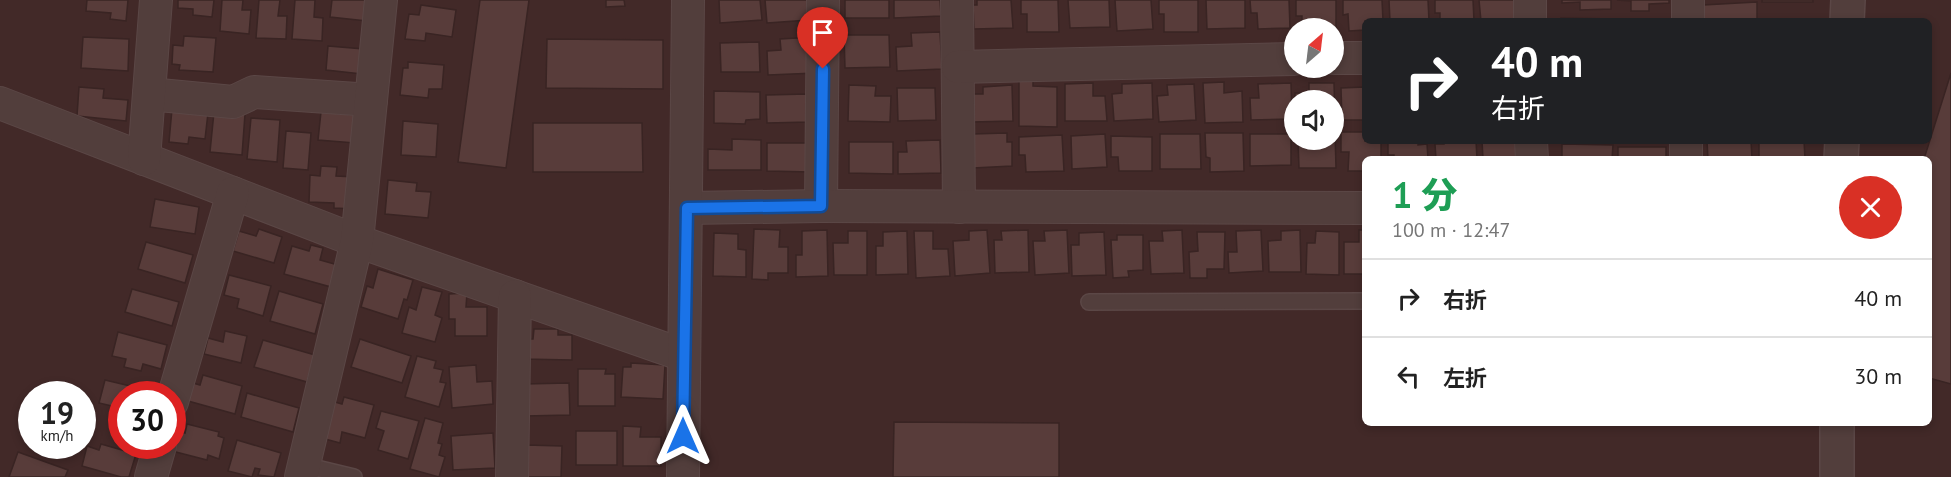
<!DOCTYPE html>
<html lang="ja">
<head>
<meta charset="utf-8">
<style>
	:root { --surface:#fff; --page:#f2f2f2; --text:#222; --muted:#767676; --line:#e0e0e0 }
	body { margin:0; font-family:"PT Sans","Noto Sans JP",sans-serif; background:var(--page); color:var(--text); height:100vh; display:flex; flex-direction:column; font-size:22px; white-space:nowrap }
	* { box-sizing:border-box; margin:0 }
	p { font-size:20px; color:var(--muted) }
	.icon { flex:none; width:33px; height:33px; fill:none; stroke:currentColor; stroke-width:2; stroke-linecap:round; stroke-linejoin:round }
	.map { position:relative; flex:1; overflow:hidden }
	.sheet { position:absolute; left:1362px; top:156px; width:570px; height:270px; display:flex; flex-direction:column; background:var(--surface); border-radius:9px; box-shadow:0 3px 9px #0003 }
	.sheet>* { flex:none }
	.guide { position:absolute; left:1362px; top:18px; width:570px; height:126px; border-radius:9px; box-shadow:0 3px 9px #0003; background:#202124; color:#fff; overflow:hidden }
	.needle { width:39px; rotate:28deg }
	.controls { position:absolute; left:1284px; top:18px; display:grid; gap:12px }
	.controls a { display:grid; place-items:center; width:60px; height:60px; border-radius:50%; background:var(--surface); box-shadow:0 3px 9px #0003; font-size:30px }
	.speed { position:absolute; left:18px; top:381px; display:flex; gap:12px; font-size:30px; font-weight:700; text-align:center }
	.speed>* { display:grid; place-content:center; width:78px; height:78px; border-radius:50%; background:var(--surface); box-shadow:0 3px 9px #0003; line-height:1 }
	.speed small { font-size:15px; font-weight:400 }
	.speed .limit { border:9px solid #d22; background:#fff; color:#111 }
	.pin { position:absolute; display:grid; place-items:center; width:51px; height:51px; color:#fff; margin:-62px -26px; border-radius:50% 50% 50% 0; rotate:-45deg; box-shadow:0 0 6px #0007 }
	.pin .icon { rotate:45deg }
	.me { position:absolute; width:66px; margin:-33px; rotate:0deg; stroke-linejoin:round; filter:drop-shadow(0 0 4px #0008) }
	.turn { display:flex; align-items:center; gap:21px; height:126px; padding:0 30px; font-size:27px }
	.turn .icon { width:78px; height:78px; stroke-width:2.5 }
	.turn b { display:block; font-size:42px; line-height:51px }
	.round { display:grid; place-items:center; flex:none; width:63px; height:63px; border-radius:32px; background:var(--page) }
	.head { display:flex; align-items:center; justify-content:space-between; height:102px; padding:0 30px }
	h1 { font-size:36px; font-weight:800; line-height:45px; color:#1e9e55 }
	ul { padding:0; list-style:none }
	li { display:flex; align-items:center; gap:18px; height:78px; padding:0 30px; border-top:2px solid var(--line) }
	li div { flex:1 }
	li b { display:block; font-size:22px }
	li em { font-style:normal }
	.map>svg:first-child { display:block }
	.building { fill:#583c3a; stroke:#392423; stroke-width:1.5 }
	.lines { fill:none; stroke-linecap:round; stroke-linejoin:round }
	.service-casing { stroke:#5b4746; stroke-width:18 }
	.minor-casing { stroke:#5b4746; stroke-width:34 }
	.tertiary-casing { stroke:#5b4746; stroke-width:36 }
	.service { stroke:#523e3c; stroke-width:15 }
	.minor { stroke:#523e3c; stroke-width:32 }
	.tertiary { stroke:#523e3c; stroke-width:33 }
	.route-casing { stroke:#114b97; stroke-width:15 }
	.route { stroke:#1a73e8; stroke-width:10 }
</style>
</head>
<body>
<div class="map">
<svg width="1951" height="477" viewBox="0 0 1951 477">
	<rect width="100%" height="100%" fill="#422928"/>
	<g class="building">
		<polygon points="87,0 128,0 126,21 110,19 111,13 86,11"/>
		<polygon points="178,0 214,0 212,17 193,15 193,9 178,8"/>
		<polygon points="222,0 243,0 242,10 251,10 249,34 220,31"/>
		<polygon points="259,0 280,0 278,16 287,16 286,39 256,38"/>
		<polygon points="295,0 315,0 314,17 323,18 322,41 292,39"/>
		<polygon points="332,0 369,0 367,21 330,17"/>
		<polygon points="480,0 529,0 506,168 458,162"/>
		<polygon points="606,0 624,0 625,6 606,7"/>
		<polygon points="719,0 760,0 762,20 720,23"/>
		<polygon points="765,0 808,0 809,20 767,23"/>
		<rect x="845" y="0" width="44" height="18"/>
		<polygon points="894,0 940,0 941,16 894,18"/>
		<polygon points="977,0 1011,0 1013,28 974,29 973,5 977,5"/>
		<polygon points="1021,0 1058,0 1059,32 1027,32 1027,14 1021,14"/>
		<polygon points="1068,0 1109,0 1110,27 1070,28"/>
		<polygon points="1115,0 1151,0 1153,29 1117,31"/>
		<polygon points="1159,0 1198,0 1198,32 1164,32 1164,14 1159,14"/>
		<polygon points="1206,0 1245,0 1245,28 1207,29"/>
		<polygon points="1250,0 1289,0 1290,28 1258,29 1257,13 1251,13"/>
		<polygon points="1296,0 1336,0 1336,30 1302,28 1302,16 1296,16"/>
		<polygon points="1343,0 1382,0 1383,21 1365,21 1365,30 1349,31 1348,14 1343,15"/>
		<polygon points="1389,0 1428,0 1429,21 1390,21"/>
		<polygon points="1435,0 1473,0 1474,21 1440,21 1440,13 1435,13"/>
		<polygon points="1479,0 1518,0 1520,21 1481,21"/>
		<polygon points="1562,0 1611,0 1611,9 1580,10 1580,2 1562,3"/>
		<polygon points="1617,0 1669,0 1669,3 1649,4 1649,11 1631,11 1631,1"/>
		<rect x="1762" y="0" width="51" height="2"/>
		<polygon points="1757,2 1757,21 1704,21 1703,5"/>
		<polygon points="421,5 456,10 452,37 426,33 425,41 405,39 409,14 419,15"/>
		<polygon points="1561,18 1614,19 1614,21 1561,21"/>
		<polygon points="940,32 942,69 897,71 896,47 912,46 911,33"/>
		<polygon points="844,35 889,35 890,67 845,68"/>
		<polygon points="184,36 216,38 213,72 179,70 180,65 172,64 173,45 183,46"/>
		<polygon points="83,37 129,39 128,71 81,68"/>
		<polygon points="814,37 816,73 768,75 767,51 781,50 780,39"/>
		<polygon points="547,39 663,40 663,89 546,88"/>
		<polygon points="759,42 760,72 721,72 720,43"/>
		<polygon points="328,46 364,49 362,74 326,70"/>
		<polygon points="408,62 444,65 442,89 429,89 428,98 400,95 403,68 408,68"/>
		<polygon points="1951,73 1951,384 1929,378 1929,224 1931,218 1929,217 1929,159 1924,159"/>
		<polygon points="1019,80 1033,80 1033,86 1057,87 1057,127 1019,126"/>
		<polygon points="1224,82 1224,93 1242,91 1243,122 1205,123 1203,83"/>
		<polygon points="1093,83 1093,96 1105,96 1107,121 1065,121 1065,84"/>
		<polygon points="1152,83 1153,119 1114,121 1112,94 1122,93 1122,84"/>
		<polygon points="1291,83 1292,119 1251,120 1250,98 1259,98 1258,84"/>
		<polygon points="1309,83 1334,83 1335,119 1334,100 1295,100 1295,93 1309,93"/>
		<polygon points="1194,84 1196,120 1159,122 1157,96 1168,95 1167,85"/>
		<polygon points="849,85 876,86 875,96 891,96 890,122 848,121"/>
		<polygon points="1012,85 1013,121 972,122 971,94 983,94 983,87"/>
		<polygon points="79,87 104,89 103,98 128,100 126,121 77,116"/>
		<polygon points="1365,87 1365,120 1342,120 1341,88"/>
		<polygon points="897,88 935,88 936,120 898,121"/>
		<polygon points="714,91 760,92 760,119 746,120 745,124 714,123"/>
		<polygon points="808,94 809,122 767,123 766,95"/>
		<polygon points="172,109 208,113 205,139 189,137 188,144 169,142"/>
		<polygon points="214,112 245,114 242,155 210,152"/>
		<polygon points="321,112 357,115 355,143 318,140"/>
		<polygon points="251,118 280,120 277,162 247,159"/>
		<polygon points="403,121 438,124 436,157 401,155"/>
		<polygon points="533,123 642,123 643,172 533,172"/>
		<polygon points="286,131 311,133 308,170 283,168"/>
		<polygon points="1335,132 1336,168 1299,168 1298,140 1334,140"/>
		<polygon points="1341,132 1365,132 1365,141 1381,142 1381,159 1365,159 1365,171 1348,171 1349,152 1341,152"/>
		<polygon points="1007,133 1007,142 1012,142 1012,166 973,168 972,134"/>
		<polygon points="1205,133 1243,133 1244,171 1210,172 1210,158 1206,157"/>
		<polygon points="1105,134 1107,167 1072,169 1071,136"/>
		<polygon points="1160,134 1200,134 1201,169 1160,169"/>
		<polygon points="1250,134 1291,134 1291,165 1250,166"/>
		<polygon points="1062,135 1064,171 1026,172 1025,155 1019,155 1019,137"/>
		<polygon points="1111,136 1152,137 1152,171 1119,171 1118,157 1111,157"/>
		<polygon points="732,139 761,140 761,170 708,170 708,149 732,150"/>
		<polygon points="940,140 941,173 898,174 898,152 907,152 906,141"/>
		<polygon points="1388,141 1418,141 1418,145 1427,144 1428,159 1394,159 1394,155 1388,155"/>
		<polygon points="1444,141 1476,141 1477,159 1436,159 1435,144 1444,144"/>
		<polygon points="1482,141 1523,141 1524,159 1483,159"/>
		<polygon points="1707,141 1751,141 1752,159 1708,159"/>
		<polygon points="1759,141 1804,141 1805,159 1759,159"/>
		<polygon points="849,142 893,142 893,174 849,173"/>
		<polygon points="767,143 811,143 811,172 767,171"/>
		<polygon points="1562,144 1613,145 1612,159 1562,159"/>
		<rect x="1618" y="147" width="48" height="12"/>
		<polygon points="321,166 337,167 336,176 356,177 354,209 334,208 334,203 309,202 310,175 320,176"/>
		<polygon points="388,180 417,183 416,191 431,192 428,218 385,214"/>
		<polygon points="155,199 199,207 195,234 150,227"/>
		<polygon points="259,229 282,237 274,263 233,251 239,231 256,236"/>
		<polygon points="754,229 780,230 779,247 788,247 788,273 768,273 768,280 752,279"/>
		<polygon points="827,230 828,276 796,277 796,255 802,255 802,231"/>
		<polygon points="987,230 990,273 955,276 953,241 969,240 969,231"/>
		<polygon points="1028,230 1029,272 995,273 994,240 1002,240 1001,231"/>
		<polygon points="1067,230 1069,273 1035,275 1033,241 1045,241 1044,231"/>
		<polygon points="1182,230 1184,273 1151,274 1149,241 1163,241 1162,231"/>
		<polygon points="1261,230 1263,271 1229,273 1228,252 1237,252 1236,231"/>
		<polygon points="1300,230 1301,272 1269,272 1268,241 1281,240 1281,231"/>
		<polygon points="1359,230 1365,230 1365,274 1344,274 1344,242 1359,242"/>
		<polygon points="848,231 867,231 867,275 834,275 833,243 848,243"/>
		<polygon points="907,231 908,274 876,275 876,246 883,246 883,232"/>
		<polygon points="914,231 933,231 933,249 948,249 950,276 916,278"/>
		<polygon points="1316,231 1339,232 1339,275 1306,274 1307,243 1315,243"/>
		<polygon points="1104,232 1106,275 1072,276 1071,245 1079,245 1079,233"/>
		<polygon points="1197,232 1225,232 1224,269 1207,269 1207,278 1190,278 1189,252 1198,251"/>
		<polygon points="714,233 738,234 738,249 746,250 746,277 713,276"/>
		<polygon points="1117,235 1143,235 1143,270 1128,271 1129,277 1113,278 1111,240 1117,240"/>
		<polygon points="146,242 193,255 185,283 138,269"/>
		<polygon points="311,245 323,248 320,260 338,265 331,287 284,274 292,246 309,251"/>
		<polygon points="378,269 413,280 407,300 404,299 398,319 361,307 367,286 373,288"/>
		<polygon points="229,275 271,286 263,316 237,308 239,299 224,295"/>
		<polygon points="422,287 442,292 435,315 442,318 435,342 402,333 409,307 416,310"/>
		<polygon points="132,289 179,302 172,326 125,312"/>
		<polygon points="279,291 323,304 315,334 270,321"/>
		<polygon points="467,293 466,307 487,307 487,336 455,336 455,319 449,319 449,294"/>
		<polygon points="534,329 558,329 558,335 572,335 572,360 523,359 524,339 533,339"/>
		<polygon points="225,331 247,336 241,363 204,354 208,338 223,342"/>
		<polygon points="118,332 167,345 161,369 143,364 141,371 124,367 126,359 112,356"/>
		<polygon points="360,339 411,356 402,383 351,367"/>
		<polygon points="263,340 315,355 307,382 254,367"/>
		<polygon points="417,356 436,361 434,368 443,370 440,382 446,383 439,407 405,397"/>
		<polygon points="631,363 665,365 663,399 621,397 623,367 631,367"/>
		<polygon points="476,365 477,382 492,381 493,404 452,408 449,367"/>
		<polygon points="578,369 606,369 605,374 615,374 615,406 578,406"/>
		<polygon points="203,375 242,386 235,414 188,401 193,383 200,385"/>
		<polygon points="105,380 143,389 141,394 122,394 122,415 110,412 112,406 99,403"/>
		<polygon points="569,383 570,415 525,416 524,384"/>
		<polygon points="247,393 299,408 293,432 241,417"/>
		<polygon points="344,397 374,405 365,438 342,432 340,443 325,439 335,402 342,404"/>
		<polygon points="381,411 419,421 408,459 378,450 384,431 376,428"/>
		<polygon points="425,418 443,423 438,443 442,444 439,455 445,457 439,477 410,469"/>
		<polygon points="894,422 1059,423 1059,477 893,477"/>
		<polygon points="187,424 219,432 218,436 224,438 219,459 208,455 207,460 172,451 177,431 185,433"/>
		<polygon points="623,426 641,427 640,437 661,437 661,466 623,466"/>
		<rect x="576" y="431" width="41" height="34"/>
		<polygon points="493,433 495,468 453,470 451,436"/>
		<polygon points="237,440 281,453 274,477 258,475 260,469 255,468 252,477 228,471"/>
		<polygon points="101,444 136,454 129,477 121,477 82,466 87,446 99,450"/>
		<polygon points="526,445 562,446 561,477 525,477"/>
		<polygon points="18,452 68,470 65,477 9,477"/>
	</g>
	<g class="lines">
		<defs>
			<g id="service">
				<polyline points="1089,302 1365,301"/>
				<polyline points="304,465 354,477"/>
			</g>
			<g id="minor">
				<polyline points="957,0 959,207"/>
				<polyline points="1530,0 1530,21"/>
				<polyline points="1688,21 1688,0"/>
				<polyline points="1334,58 1365,58"/>
				<polyline points="958,67 1294,59"/>
				<polyline points="149,94 233,102 254,92 371,100"/>
				<polyline points="0,103 357,241 683,355"/>
				<polyline points="1531,141 1532,159"/>
				<polyline points="144,159 156,0"/>
				<polyline points="1686,159 1686,141"/>
				<polyline points="821,206 823,0"/>
				<polyline points="687,208 821,206 1365,208"/>
				<polyline points="172,402 233,193"/>
				<polyline points="151,477 160,446"/>
				<polyline points="301,477 357,241 381,0"/>
				<polyline points="512,477 515,296"/>
				<polyline points="683,477 688,0"/>
			</g>
			<g id="tertiary">
				<polyline points="1847,21 1848,0"/>
				<polyline points="1841,159 1842,141"/>
				<polyline points="1837,477 1837,423"/>
			</g>
		</defs>
		<use href="#service" class="service-casing"/>
		<use href="#minor" class="minor-casing"/>
		<use href="#tertiary" class="tertiary-casing"/>
		<use href="#service" class="service"/>
		<use href="#minor" class="minor"/>
		<use href="#tertiary" class="tertiary"/>
	</g>
	<g class="lines">
		<defs>
			<polyline id="route" points="683,436 687,208 821,206 823,69"/>
		</defs>
		<use href="#route" class="route-casing"/>
		<use href="#route" class="route"/>
	</g>
</svg>
<div class="controls">
<a><svg class="needle" viewBox="-14 -14 28 28"><path d="M0-13l5 13h-10z" fill="#e53935"/><path d="M0 13l5-13h-10z" fill="#767676"/></svg></a>
<a><svg class="icon" aria-label="sound" viewBox="0 0 24 24"><path d="M4 9h4l5-4v14l-5-4H4zM17 9q2 3 0 6"/></svg></a>
</div>
<div class="speed"><div>19<small>km/h</small></div><div class="limit">30</div></div>
<div class="pin" style="left:823px;top:69px;background:#d93025"><svg class="icon" aria-label="arrive" viewBox="0 0 24 24"><path d="M6 21V4h12l-3 4 3 4H6"/></svg></div>
<svg class="me" style="left:683px;top:436px" viewBox="-20 -20 40 40"><path d="M0-17L14 15 0 8-14 15z" fill="#1a73e8" stroke="#fff" stroke-width="4"/></svg>
<div class="guide">
<div class="turn"><svg class="icon" aria-label="right" viewBox="0 0 24 24"><path d="M7 20v-9h11M14 6l5 5-5 5"/></svg><div><b>40 m</b>右折</div></div>
</div>
<section class="sheet">
<div class="head"><div><h1>1 分</h1><p>100 m · 12:47</p></div><a class="round" style="background:#d93025;color:#fff"><svg class="icon" aria-label="close" viewBox="0 0 24 24"><path d="M6 6l12 12M18 6L6 18"/></svg></a></div>
<ul>
<li><svg class="icon" aria-label="right" viewBox="0 0 24 24"><path d="M7 20v-9h11M14 6l5 5-5 5"/></svg><div><b>右折</b></div><em>40 m</em></li>
<li><svg class="icon" aria-label="left" viewBox="0 0 24 24"><path d="M17 20v-9H6M10 6l-5 5 5 5"/></svg><div><b>左折</b></div><em>30 m</em></li>
</ul>
</section>
</div>
</body>
</html>
